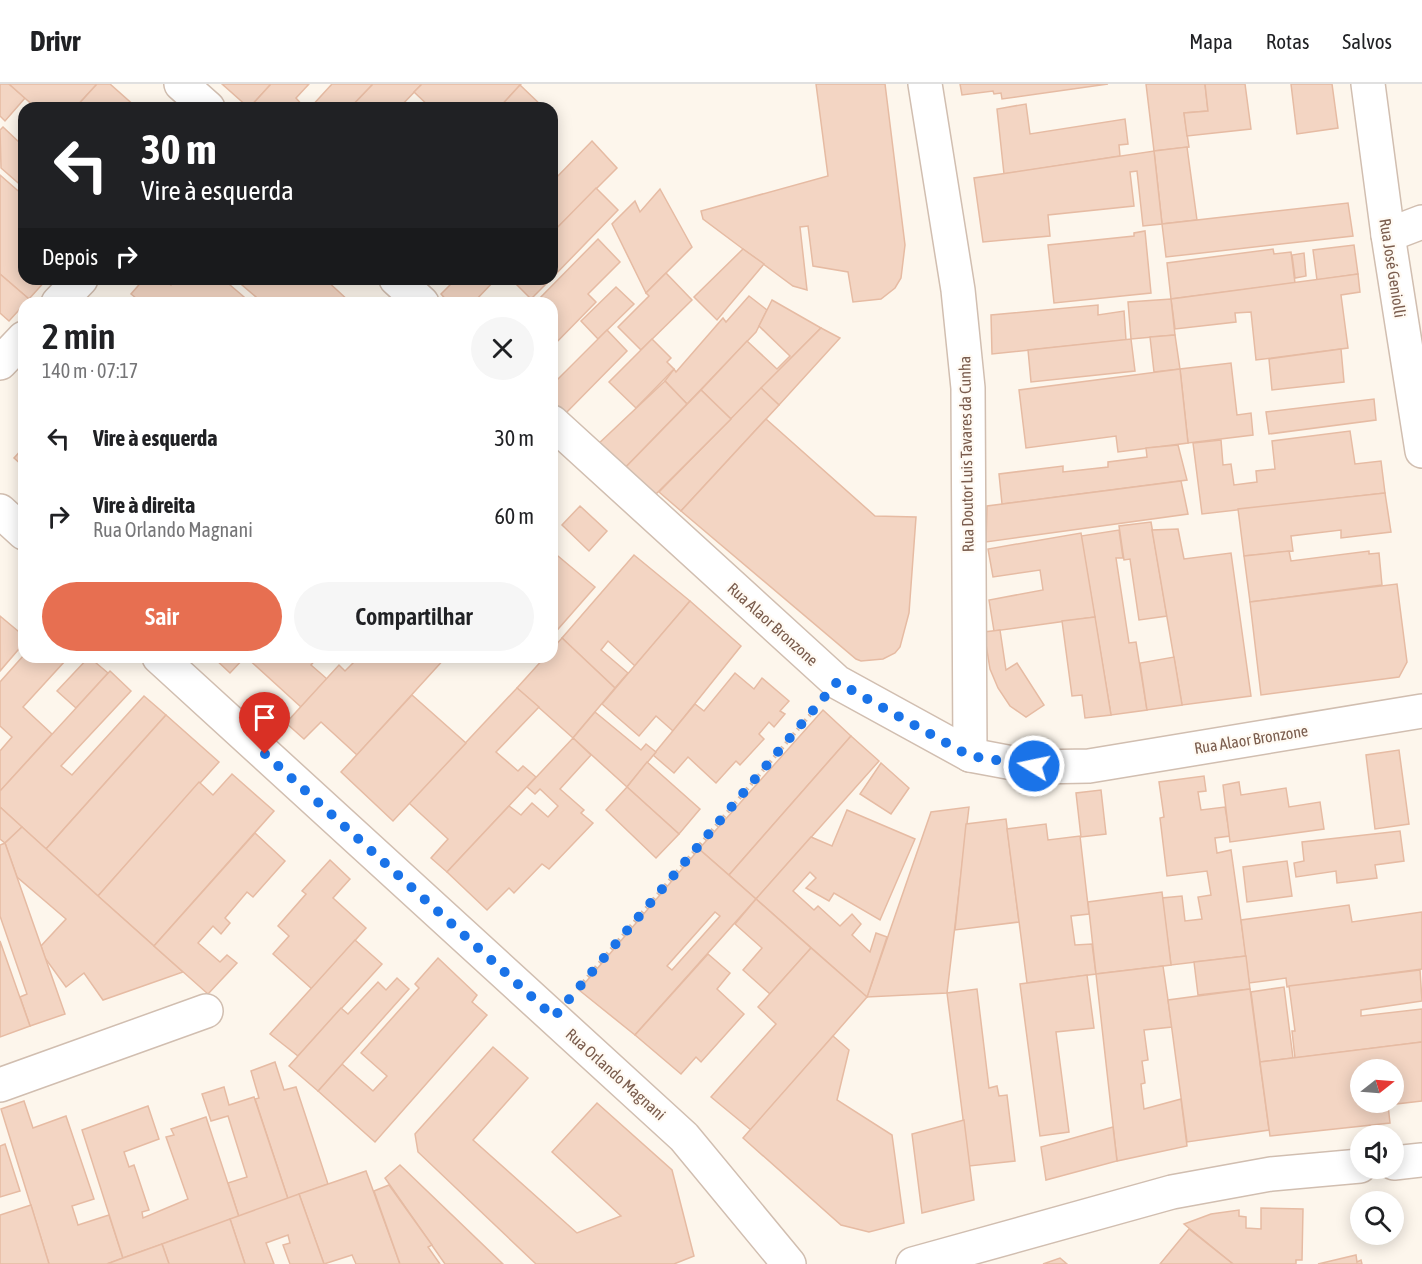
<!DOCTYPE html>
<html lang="pt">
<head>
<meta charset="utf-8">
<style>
	:root { --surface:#fff; --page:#f6f6f6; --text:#202124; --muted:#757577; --line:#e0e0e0; --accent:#e76f51 }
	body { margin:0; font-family:"Asap Condensed",sans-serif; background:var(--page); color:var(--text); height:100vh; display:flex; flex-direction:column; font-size:22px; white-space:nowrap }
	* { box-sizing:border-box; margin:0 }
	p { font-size:20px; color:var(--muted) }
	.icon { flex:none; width:33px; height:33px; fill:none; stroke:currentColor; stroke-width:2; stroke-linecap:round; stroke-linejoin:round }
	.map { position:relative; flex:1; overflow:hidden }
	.side { position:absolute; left:18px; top:213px; width:540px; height:366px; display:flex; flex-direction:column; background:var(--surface); border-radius:18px; box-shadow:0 3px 15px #0003 }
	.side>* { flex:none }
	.top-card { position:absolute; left:18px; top:18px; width:540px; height:183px; border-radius:18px; box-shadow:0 3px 15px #0003; background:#202124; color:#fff; overflow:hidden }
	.needle { width:39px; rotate:73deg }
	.controls { position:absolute; left:1350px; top:975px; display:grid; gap:12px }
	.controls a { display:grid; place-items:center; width:54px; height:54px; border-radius:50%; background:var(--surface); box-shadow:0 3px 15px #0003; font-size:30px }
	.pin { position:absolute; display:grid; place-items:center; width:51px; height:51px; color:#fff; margin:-62px -26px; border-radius:50% 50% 50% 0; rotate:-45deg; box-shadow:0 0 6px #0007 }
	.pin .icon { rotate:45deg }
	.me { position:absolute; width:66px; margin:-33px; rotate:280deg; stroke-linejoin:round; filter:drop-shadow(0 0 4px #0008) }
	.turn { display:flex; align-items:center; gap:21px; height:126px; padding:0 24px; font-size:27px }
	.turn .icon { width:78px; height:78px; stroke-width:2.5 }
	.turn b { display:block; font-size:42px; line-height:51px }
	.then { display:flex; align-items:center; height:57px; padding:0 24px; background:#0003; gap:12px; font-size:22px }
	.round { display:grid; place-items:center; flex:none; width:63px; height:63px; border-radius:32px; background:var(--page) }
	.overview { display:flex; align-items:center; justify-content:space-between; height:102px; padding:0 24px }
	h1 { font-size:36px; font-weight:600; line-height:45px }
	.primary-button { display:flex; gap:12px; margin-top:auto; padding:12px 24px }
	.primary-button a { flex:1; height:69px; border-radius:36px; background:var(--accent); color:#fff; font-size:24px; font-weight:600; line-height:69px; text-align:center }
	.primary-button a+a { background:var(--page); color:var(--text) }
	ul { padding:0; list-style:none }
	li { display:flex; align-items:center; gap:18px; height:78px; padding:0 24px }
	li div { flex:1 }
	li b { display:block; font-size:22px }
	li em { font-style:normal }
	header { display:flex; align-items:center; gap:36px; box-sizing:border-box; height:84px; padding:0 30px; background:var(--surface); border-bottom:2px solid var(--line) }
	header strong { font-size:28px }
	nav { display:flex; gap:33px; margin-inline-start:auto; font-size:21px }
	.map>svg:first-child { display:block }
	.building { fill:#f3d5c3; stroke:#e6bba3; stroke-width:1.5; fill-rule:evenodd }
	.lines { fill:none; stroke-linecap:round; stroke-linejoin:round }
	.minor-casing { stroke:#d1beb0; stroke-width:36 }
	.path { stroke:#d9b8a5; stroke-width:4; stroke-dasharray:1.5 4.5; stroke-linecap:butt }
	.minor { stroke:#fff; stroke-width:33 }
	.route { stroke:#1a73e8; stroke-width:10; stroke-dasharray:0 18 }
	.labels { text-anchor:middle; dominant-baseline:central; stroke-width:4.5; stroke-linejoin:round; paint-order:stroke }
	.street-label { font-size:16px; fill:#7a5c4d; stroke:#fffaf3 }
</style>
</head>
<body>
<header>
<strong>Drivr</strong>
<nav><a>Mapa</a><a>Rotas</a><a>Salvos</a></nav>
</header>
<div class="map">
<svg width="1422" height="1180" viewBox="0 0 1422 1180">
	<rect width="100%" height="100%" fill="#fdf6ec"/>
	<g class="building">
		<polygon points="0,0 9,0 25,14 5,37 0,32"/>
		<polygon points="9,0 97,0 75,24 36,24"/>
		<polygon points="97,0 110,0 137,24 75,24"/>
		<polygon points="222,0 271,0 249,24"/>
		<polygon points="271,0 309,0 296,14 302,21 298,24 249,24"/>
		<polygon points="332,0 373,0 350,24 310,24"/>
		<polygon points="373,0 422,0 399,24 350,24"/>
		<polygon points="422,0 521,0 499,24 431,24 414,8"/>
		<polygon points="816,0 885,0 905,161 901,194 895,204 881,215 853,218 848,188 813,182 808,142 800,143 807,206 793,202 743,165 703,135 701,127 828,92"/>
		<polygon points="960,0 1108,0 1002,15 1001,9 994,10 993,7 962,11"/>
		<polygon points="1146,0 1205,0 1208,27 1184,29 1189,63 1154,67"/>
		<polygon points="1205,0 1245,0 1251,45 1187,52 1184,29 1208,27"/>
		<polygon points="1291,0 1332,0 1338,44 1297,50"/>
		<polygon points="520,1 544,24 499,24"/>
		<polygon points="1026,20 1030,50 1125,35 1128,60 1119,61 1120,72 1004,90 997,25"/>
		<polygon points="3,43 21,60 24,57 24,104 1,84 0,46"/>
		<polygon points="592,57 617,84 552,149 552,98"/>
		<polygon points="1187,63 1197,136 1162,140 1154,67"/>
		<polygon points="1154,67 1162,140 1143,142 1137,87 1130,88 1134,122 1048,131 1050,152 983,158 974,94"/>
		<polygon points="0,91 24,112 24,195 47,195 29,215 0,190"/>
		<polygon points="596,104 618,126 552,194 552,149"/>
		<polygon points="660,105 692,163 646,209 612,140 635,117 640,128"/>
		<polygon points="1348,119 1353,152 1166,173 1162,140"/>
		<polygon points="1145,147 1151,209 1054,219 1048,161 1134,152 1134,149"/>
		<polygon points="598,155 620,178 588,210 596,218 552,263 552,219 535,219"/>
		<polygon points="1354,161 1358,190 1317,196 1313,166"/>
		<polygon points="743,165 764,180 717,236 694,213"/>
		<polygon points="1273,165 1274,170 1291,168 1295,199 1171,215 1167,179"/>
		<polygon points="1304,169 1306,192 1295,194 1292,171"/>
		<polygon points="666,189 692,216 641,266 618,243 649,212 646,209"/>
		<polygon points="0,190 29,215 9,237 0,229"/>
		<polygon points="1358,190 1360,208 1341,211 1348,264 1256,276 1251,228 1235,229 1236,238 1175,245 1171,215"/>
		<polygon points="144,195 165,195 171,201 175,195 223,195 251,219 142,219 131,210"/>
		<polygon points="235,195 325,195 351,219 263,219"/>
		<polygon points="456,195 496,195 473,219 449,219 441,210"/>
		<polygon points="511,195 551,195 531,215"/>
		<polygon points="616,203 634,220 598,255 581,237"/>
		<polygon points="749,212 767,226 756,248 687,320 665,297 674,285 676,288 723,234 726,238"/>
		<polygon points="1171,215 1175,251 1131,255 1128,218"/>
		<polygon points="772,216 821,244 731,335 701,306 747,257 777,285 790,272 759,242"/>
		<polygon points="1098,221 1098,231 1124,227 1126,256 992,270 991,231"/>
		<polygon points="821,244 840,254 779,321 761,304"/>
		<polygon points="607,246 627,267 563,332 552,321 552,301"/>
		<polygon points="1175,251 1180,285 1154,288 1150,253"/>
		<polygon points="652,255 671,274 667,278 674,285 636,324 609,298"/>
		<polygon points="1131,255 1135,287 1031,298 1028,266"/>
		<polygon points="1341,265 1344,298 1272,306 1269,275"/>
		<polygon points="1231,279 1237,331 1251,329 1253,351 1188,359 1180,285"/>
		<polygon points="1180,285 1188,359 1118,368 1116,352 1026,364 1019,306"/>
		<polygon points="665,297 687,320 621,388 595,363"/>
		<polygon points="761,304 779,321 681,427 659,408"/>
		<polygon points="701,306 731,335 651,415 621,388"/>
		<polygon points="1374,315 1376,336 1269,350 1266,328"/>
		<polygon points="766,335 875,432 916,433 909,529 900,563 895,569 883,575 861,577 856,575 681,427"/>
		<polygon points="1350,347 1355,380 1381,377 1385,409 1202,430 1193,359 1221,356 1223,381 1231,380 1234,401 1257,398 1256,387 1275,385 1272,357"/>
		<polygon points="1178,361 1187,396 1002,420 999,390 1063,382 1063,388 1108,383 1108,378 1147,373 1146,364"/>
		<polygon points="24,363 24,383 14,374"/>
		<polygon points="1181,397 1188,430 986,458 987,422"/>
		<polygon points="1385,409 1391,448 1341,454 1341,446 1291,452 1293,467 1244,472 1238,425"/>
		<polygon points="580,422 607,447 589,467 562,441"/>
		<polygon points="1151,438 1167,532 1139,536 1130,475 1124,476 1119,442"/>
		<polygon points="1178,445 1184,475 1231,469 1251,612 1182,621 1152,446"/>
		<polygon points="1119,446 1123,474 1116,474 1129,559 1136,558 1147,626 1111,631 1081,452"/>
		<polygon points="1081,449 1095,533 994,547 989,516 1043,506 1040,486 993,493 988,465"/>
		<polygon points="552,467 595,503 552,552"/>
		<polygon points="1289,467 1291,477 1369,467 1369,470 1379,469 1382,501 1250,518 1244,472"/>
		<polygon points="634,471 690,517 635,582 608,557 601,566 628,589 615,604 562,554"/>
		<polygon points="1397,500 1407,578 1399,593 1261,611 1250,518"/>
		<polygon points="690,517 741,562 673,647 656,632 639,652 602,620"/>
		<polygon points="0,532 24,552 24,559 0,587"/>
		<polygon points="1095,533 1111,631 1085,634 1082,611 1072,612 1062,537"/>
		<polygon points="1000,546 1006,586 1017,579 1044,621 1026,633 1010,622 998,604 990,585 984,548"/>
		<polygon points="562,554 615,604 573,654 517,604 545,573 552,573 552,565"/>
		<polygon points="24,571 24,573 60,573 65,577 23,623 52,650 0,707 0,667 12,653 0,642 0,598"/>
		<polygon points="89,573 108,589 76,624 57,607"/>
		<polygon points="213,573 245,573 230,589"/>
		<polygon points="246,573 318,573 311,581 327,595 301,623"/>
		<polygon points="359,573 384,573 389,578 393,573 446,573 357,671 321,638 304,655 286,639 339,581 345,587"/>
		<polygon points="1174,573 1182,621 1147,626 1140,579"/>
		<polygon points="110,587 131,607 61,682 72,691 144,612 166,631 46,765 0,723 0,707"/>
		<polygon points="735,589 754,605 762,594 789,617 780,627 785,630 774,643 769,638 759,650 764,655 740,681 736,677 716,699 688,673 674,689 653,671 695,620 704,627"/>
		<polygon points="517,604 539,623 496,668 518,687 523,682 536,693 447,788 431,774 448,755 409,719"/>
		<polygon points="412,611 466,659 393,737 341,688"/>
		<polygon points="823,626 851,652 729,791 699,765"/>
		<polygon points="595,628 641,666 646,660 656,668 627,703 573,654"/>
		<polygon points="166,631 219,678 98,812 46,765"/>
		<polygon points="851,652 879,677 756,815 729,791"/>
		<polygon points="573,654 591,671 560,705 584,726 581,729 593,739 549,785 542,780 514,809 509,804 487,826 447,788 509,722 521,731 532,719 548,733 558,722 540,705 535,710 527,703"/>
		<polygon points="1399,666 1409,740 1375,745 1366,671"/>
		<polygon points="647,678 700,725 679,750 627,703"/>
		<polygon points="881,679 909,704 891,730 860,710"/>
		<polygon points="232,690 274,727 154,862 98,812 199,698 213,711"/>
		<polygon points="1204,692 1206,707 1198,708 1201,726 1225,723 1230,752 1215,754 1217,769 1231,766 1246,872 1171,881 1162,814 1182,812 1185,837 1202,835 1198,813 1211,811 1207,787 1167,792 1160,734 1164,733 1159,698"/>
		<polygon points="1239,698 1241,711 1286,704 1289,723 1320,718 1324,745 1230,758 1223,701"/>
		<polygon points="627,703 679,750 656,774 606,726"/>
		<polygon points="1101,706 1106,750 1081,753 1076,709"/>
		<polygon points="0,723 22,743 5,759 0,755"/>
		<polygon points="969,723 947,909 867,913 931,728"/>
		<polygon points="847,726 915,755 880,836 834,809 829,817 806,804 816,794 810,788 793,807 814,826 818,822 840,842 852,830 861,840 852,851 870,868 876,849 887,853 867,913 756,815 811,753 832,762"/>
		<polygon points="1006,735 1019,838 955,846 966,740"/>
		<polygon points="1046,740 1048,756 1080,752 1089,830 1071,832 1075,861 1092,860 1096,890 1027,899 1007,745"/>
		<polygon points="22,743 98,812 183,888 103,916 84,889 66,903 45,874 41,862 66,835 17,793 5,759"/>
		<polygon points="1400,747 1404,777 1375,781 1377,794 1337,799 1336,787 1296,793 1294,779 1304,777 1302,758"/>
		<polygon points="255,749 285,777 253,813 247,808 225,834 230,839 221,850 213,842 198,859 220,878 227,871 237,879 208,910 154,862"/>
		<polygon points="5,759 65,930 30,942 20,913 27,910 0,832 0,761"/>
		<path d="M699,765L756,815L635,951L579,906ZM715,828L720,832L672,886L667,882Z"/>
		<polygon points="330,776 350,795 333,814 366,844 312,905 273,870 289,852 278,842 306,810 302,807"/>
		<polygon points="1287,777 1292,812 1247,818 1243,783"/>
		<polygon points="1162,808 1171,881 1096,890 1088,818"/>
		<polygon points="756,815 811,864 770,910 743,886 762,864 735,840"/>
		<polygon points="1349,821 1352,838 1422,828 1422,885 1287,903 1286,894 1249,899 1241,836"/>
		<polygon points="355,856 382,880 298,972 270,950"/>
		<polygon points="0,857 30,942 0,953"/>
		<polygon points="811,864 867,913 751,1046 711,1013 776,940 758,923"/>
		<polygon points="708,870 730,889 717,905 744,930 701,978 696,973 681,990 635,951"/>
		<polygon points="1246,872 1250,905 1198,911 1194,878"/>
		<polygon points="438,874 477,911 472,918 487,931 375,1058 318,1007 342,980 373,1007 387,992 361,969 419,904 415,900"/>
		<polygon points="1163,882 1172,943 1144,946 1148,976 1142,977 1145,999 1141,1000 1144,1025 1181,1015 1187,1062 1117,1077 1096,890"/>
		<polygon points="1420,886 1422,917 1361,926 1361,932 1422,925 1422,958 1295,974 1292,947 1295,947 1289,902"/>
		<polygon points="1087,891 1094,944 1056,948 1069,1048 1040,1052 1020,900"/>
		<polygon points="397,894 409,905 318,1007 289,982 341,924 348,930 378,898 386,906"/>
		<polygon points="1284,903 1293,974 1260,978 1251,908"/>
		<polygon points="977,905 989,1004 997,1002 999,1012 1007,1011 1015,1077 969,1082 947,909"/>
		<polygon points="1250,905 1269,1046 1187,1058 1168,916"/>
		<polygon points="833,952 849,966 837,1016 892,1051 904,1139 869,1148 841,1141 743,1054"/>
		<path d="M1422,958V1017L1388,1021L1390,1039L1270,1052L1260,978ZM1360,986H1394V1018H1360Z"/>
		<polygon points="493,963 528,994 473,1056 577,1149 621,1132 552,1068 597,1019 672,1086 694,1172 674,1180 536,1180 418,1068 415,1050"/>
		<polygon points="275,978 284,1006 296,1003 328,1100 288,1115 255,1015 259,1014 251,987"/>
		<polygon points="224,1003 229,1021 254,1013 288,1115 239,1133 228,1099 247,1093 228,1032 211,1037 202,1010"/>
		<polygon points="24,1017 33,1044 66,1032 94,1115 72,1122 78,1141 109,1131 123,1174 107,1180 49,1180 1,1025"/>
		<polygon points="148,1022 159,1055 124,1068 129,1083 134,1081 149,1126 142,1128 143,1134 188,1115 166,1053 174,1051 171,1045 206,1033 239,1133 123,1174 82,1046"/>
		<polygon points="964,1036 974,1116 922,1129 912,1050"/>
		<polygon points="1113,1043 1117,1077 1046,1096 1041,1063"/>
		<polygon points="5,1060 20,1107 0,1113 0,1062"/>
		<polygon points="400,1081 503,1180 445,1180 385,1094"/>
		<polygon points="366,1087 400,1180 356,1180 352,1171 324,1180 299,1110"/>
		<polygon points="389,1101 432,1161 428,1163 440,1180 400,1180 374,1107"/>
		<polygon points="299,1110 324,1180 290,1180 283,1161 290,1159 288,1151 266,1159 274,1180 245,1180 230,1135"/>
		<polygon points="31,1121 49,1180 0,1180 0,1131"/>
		<polygon points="1261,1124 1303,1125 1302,1176 1296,1176 1296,1180 1233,1180 1184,1140 1211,1130 1239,1126 1239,1132 1246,1133 1246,1144 1261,1145"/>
		<polygon points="230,1135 245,1180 169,1180 162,1160"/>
		<polygon points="1189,1145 1233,1180 1160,1180"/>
		<polygon points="162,1160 169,1180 107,1180 123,1174"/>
		<polygon points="1356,1171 1357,1178 1361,1176 1362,1180 1318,1180"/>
		<polygon points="1060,1174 1067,1180 1043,1180"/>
	</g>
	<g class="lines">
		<defs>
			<g id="minor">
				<polyline points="181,0 208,24"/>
				<polyline points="925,0 958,206 968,304 970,671"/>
				<polyline points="1368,0 1388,151 1422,367"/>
				<polyline points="1388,151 1422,138"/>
				<polyline points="396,195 422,219"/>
				<polyline points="58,219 81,195"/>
				<polyline points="0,279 24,254"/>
				<polyline points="552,338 837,598 970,671 1034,683 1089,682 1422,627"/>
				<polyline points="0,427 24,449"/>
				<polyline points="159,573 684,1053 789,1180"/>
				<polyline points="0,1001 206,927"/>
				<polyline points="1394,1079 1422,1076"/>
				<polyline points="913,1180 1172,1108 1271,1090 1360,1082"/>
			</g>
		</defs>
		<use href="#minor" class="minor-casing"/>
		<polyline class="path" points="580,902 810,631"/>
		<use href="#minor" class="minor"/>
	</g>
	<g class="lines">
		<polyline class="route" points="265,670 554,933 837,598 970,672 1034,682"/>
	</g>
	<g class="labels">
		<g class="street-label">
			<text transform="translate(1393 184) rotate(81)">Rua José Geniolli</text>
			<text transform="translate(966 370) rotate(-91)">Rua Doutor Luis Tavares da Cunha</text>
			<text transform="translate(773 540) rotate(42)">Rua Alaor Bronzone</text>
			<text transform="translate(1251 655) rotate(-9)">Rua Alaor Bronzone</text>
			<text transform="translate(616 990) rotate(42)">Rua Orlando Magnani</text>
		</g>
	</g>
</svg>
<div class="controls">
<a><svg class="needle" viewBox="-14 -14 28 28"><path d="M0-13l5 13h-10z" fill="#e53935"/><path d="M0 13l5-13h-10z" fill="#757577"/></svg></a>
<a><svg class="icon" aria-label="sound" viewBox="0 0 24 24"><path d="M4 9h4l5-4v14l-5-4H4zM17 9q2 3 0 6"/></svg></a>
<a><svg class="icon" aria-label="search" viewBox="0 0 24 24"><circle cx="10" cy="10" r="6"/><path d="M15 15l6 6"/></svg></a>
</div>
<div class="pin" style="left:265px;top:670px;background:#d93025"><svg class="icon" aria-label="arrive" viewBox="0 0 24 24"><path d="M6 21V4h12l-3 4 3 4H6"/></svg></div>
<svg class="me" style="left:1034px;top:682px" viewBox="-20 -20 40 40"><circle r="17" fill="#1a73e8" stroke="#fff" stroke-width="3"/><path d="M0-11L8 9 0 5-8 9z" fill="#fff"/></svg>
<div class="top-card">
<div class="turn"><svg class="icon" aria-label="left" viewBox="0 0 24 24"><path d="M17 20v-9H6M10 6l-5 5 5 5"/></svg><div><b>30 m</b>Vire à esquerda</div></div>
<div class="then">Depois<svg class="icon" aria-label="right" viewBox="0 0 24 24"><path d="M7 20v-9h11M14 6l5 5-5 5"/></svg></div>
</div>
<section class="side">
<div class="overview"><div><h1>2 min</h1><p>140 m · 07:17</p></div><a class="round"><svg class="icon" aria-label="close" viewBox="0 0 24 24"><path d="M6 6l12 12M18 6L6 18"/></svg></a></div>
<ul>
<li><svg class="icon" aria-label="left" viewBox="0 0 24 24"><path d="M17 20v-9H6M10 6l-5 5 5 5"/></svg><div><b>Vire à esquerda</b></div><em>30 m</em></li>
<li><svg class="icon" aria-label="right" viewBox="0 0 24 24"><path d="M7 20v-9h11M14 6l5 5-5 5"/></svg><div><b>Vire à direita</b><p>Rua Orlando Magnani</p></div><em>60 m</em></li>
</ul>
<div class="primary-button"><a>Sair</a><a>Compartilhar</a></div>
</section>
</div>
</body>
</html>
